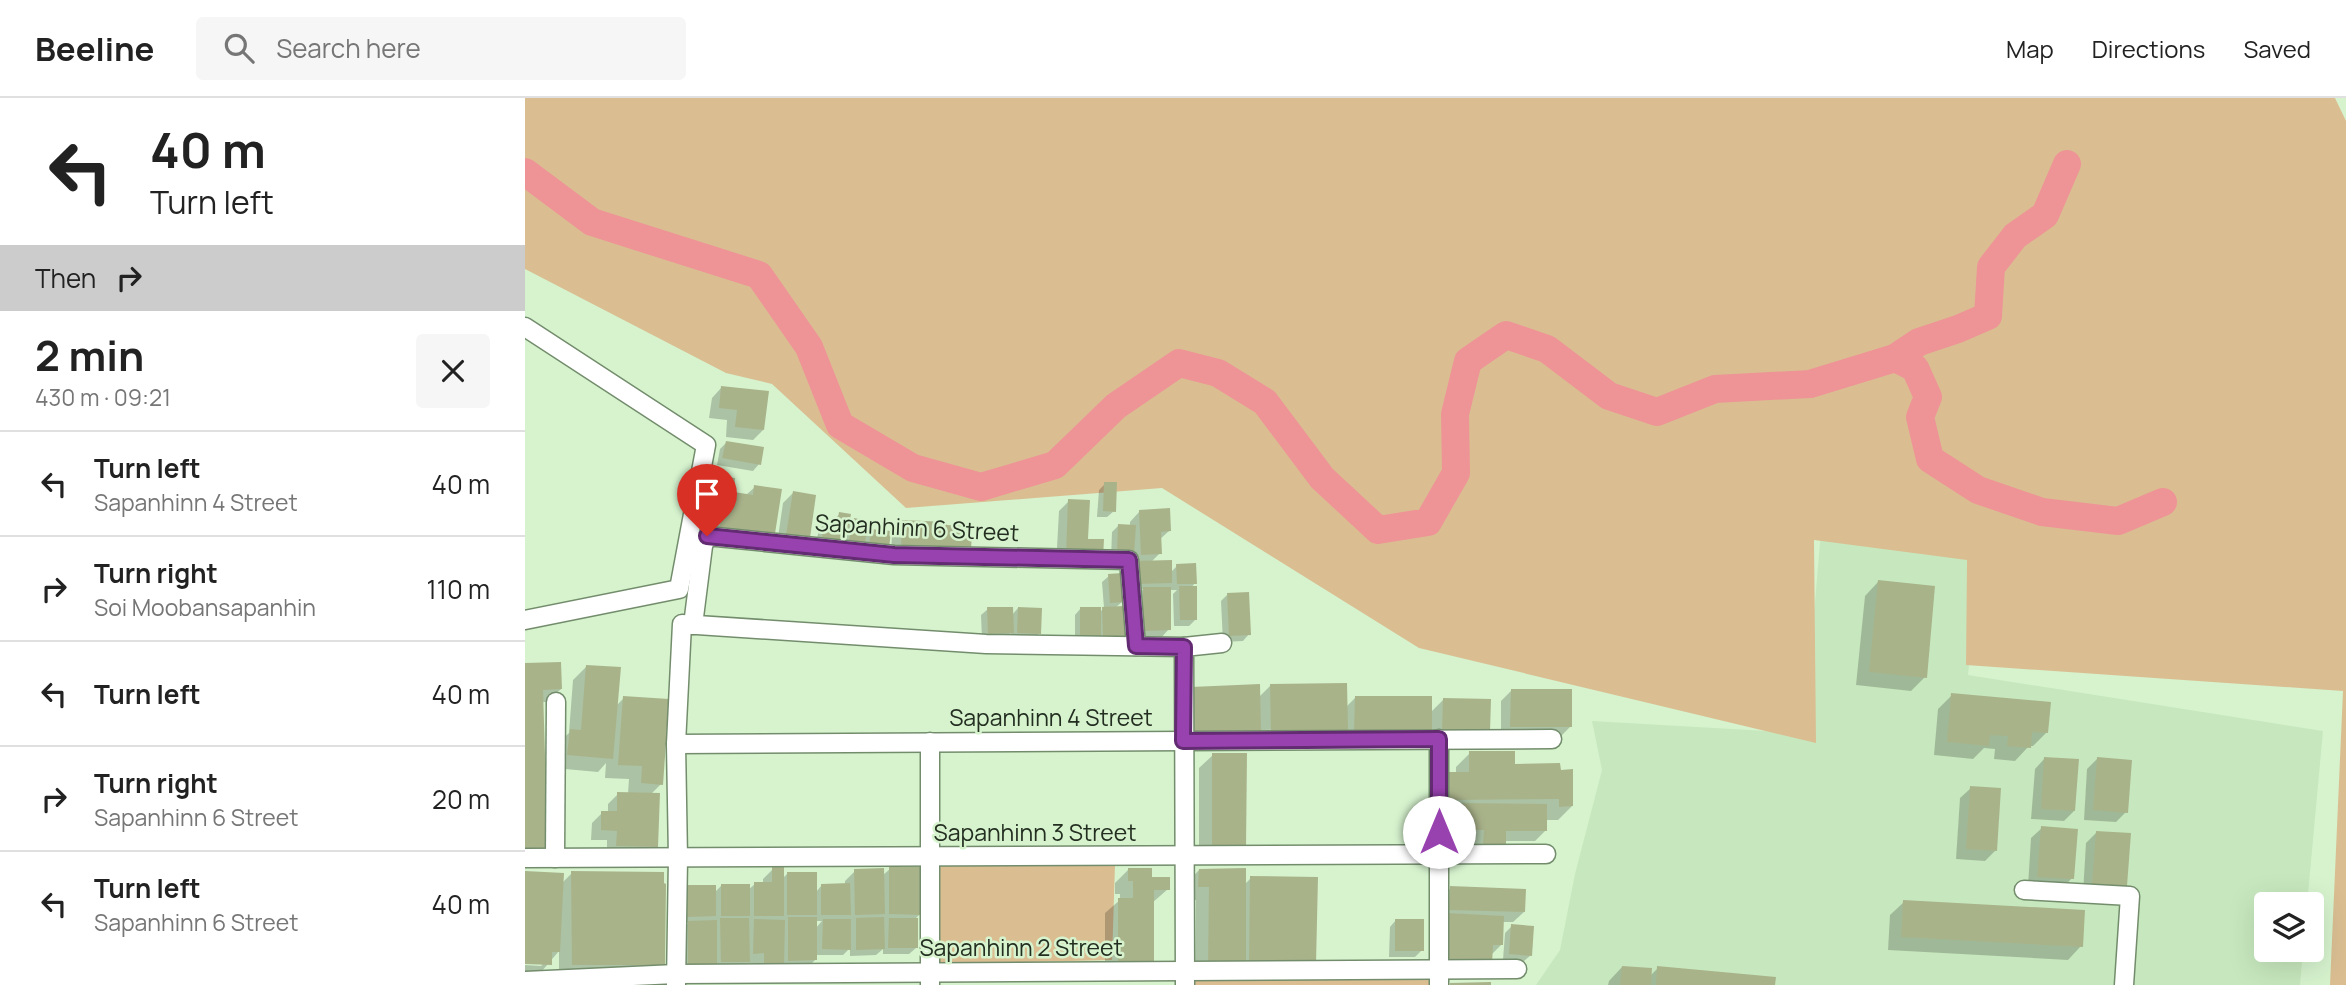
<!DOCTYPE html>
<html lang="en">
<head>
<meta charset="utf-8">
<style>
	:root { --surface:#fff; --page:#f6f6f6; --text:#222; --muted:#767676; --line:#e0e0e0 }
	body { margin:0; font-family:Manrope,sans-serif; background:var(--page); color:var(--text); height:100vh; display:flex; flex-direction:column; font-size:26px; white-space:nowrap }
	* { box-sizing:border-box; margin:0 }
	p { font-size:23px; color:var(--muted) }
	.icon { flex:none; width:38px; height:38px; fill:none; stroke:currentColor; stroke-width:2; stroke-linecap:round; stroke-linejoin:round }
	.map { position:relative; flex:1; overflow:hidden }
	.details { display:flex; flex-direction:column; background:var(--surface); width:525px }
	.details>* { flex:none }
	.hud { background:#fff; color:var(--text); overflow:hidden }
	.controls { position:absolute; left:1729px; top:794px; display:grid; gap:14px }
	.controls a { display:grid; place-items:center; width:70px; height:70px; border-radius:7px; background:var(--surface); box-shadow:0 7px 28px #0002; font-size:35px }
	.pin { position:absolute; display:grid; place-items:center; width:60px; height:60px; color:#fff; margin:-72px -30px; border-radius:50% 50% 50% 0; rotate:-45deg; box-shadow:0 0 7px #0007 }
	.pin .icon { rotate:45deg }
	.me { position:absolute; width:77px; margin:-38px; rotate:0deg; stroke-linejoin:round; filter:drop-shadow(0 0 5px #0008) }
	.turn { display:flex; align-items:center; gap:24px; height:147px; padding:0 35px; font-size:32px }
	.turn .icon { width:91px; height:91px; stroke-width:2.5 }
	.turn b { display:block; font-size:49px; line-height:60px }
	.then { display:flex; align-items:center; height:66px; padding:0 35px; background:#0003; gap:14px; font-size:26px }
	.round { display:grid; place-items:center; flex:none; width:74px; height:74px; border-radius:7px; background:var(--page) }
	.head { display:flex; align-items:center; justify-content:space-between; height:119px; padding:0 35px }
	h1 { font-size:42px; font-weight:700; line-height:52px }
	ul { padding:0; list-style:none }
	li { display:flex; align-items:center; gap:21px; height:105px; padding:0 35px; border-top:2px solid var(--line) }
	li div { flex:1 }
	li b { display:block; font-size:26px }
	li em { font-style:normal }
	header { display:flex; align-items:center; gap:42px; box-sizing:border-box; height:98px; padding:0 35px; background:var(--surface); border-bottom:2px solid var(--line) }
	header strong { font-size:33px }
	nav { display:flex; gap:38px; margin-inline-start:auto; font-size:24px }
	.search { width:490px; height:63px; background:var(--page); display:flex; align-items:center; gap:18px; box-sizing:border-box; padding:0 24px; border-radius:7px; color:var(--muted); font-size:26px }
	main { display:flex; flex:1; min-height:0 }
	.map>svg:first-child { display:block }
	.built { fill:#c7e8be }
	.green { fill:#dabe92 }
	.shadow { fill:#0003; fill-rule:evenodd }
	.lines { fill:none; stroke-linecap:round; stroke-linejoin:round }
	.river { stroke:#ee9496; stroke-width:28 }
	.building { fill:#a9b38a }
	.minor-casing { stroke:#738d6c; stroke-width:21 }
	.minor { stroke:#fff; stroke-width:18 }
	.route-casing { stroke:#632b72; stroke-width:18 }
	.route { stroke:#9842af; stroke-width:12 }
	.labels { text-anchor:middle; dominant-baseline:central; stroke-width:5; stroke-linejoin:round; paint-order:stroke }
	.street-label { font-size:23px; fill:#232e20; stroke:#d6f3ce }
</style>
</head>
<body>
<header>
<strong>Beeline</strong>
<div class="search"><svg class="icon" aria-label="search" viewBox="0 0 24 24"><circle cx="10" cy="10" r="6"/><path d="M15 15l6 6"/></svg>Search here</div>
<nav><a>Map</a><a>Directions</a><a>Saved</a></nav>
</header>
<main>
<section class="details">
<div class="hud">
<div class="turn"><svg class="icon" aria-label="left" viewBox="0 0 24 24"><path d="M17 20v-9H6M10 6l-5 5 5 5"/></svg><div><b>40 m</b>Turn left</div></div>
<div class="then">Then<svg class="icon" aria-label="right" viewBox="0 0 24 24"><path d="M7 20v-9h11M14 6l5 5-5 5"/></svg></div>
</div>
<div class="head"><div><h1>2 min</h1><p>430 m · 09:21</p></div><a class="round"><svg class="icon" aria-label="close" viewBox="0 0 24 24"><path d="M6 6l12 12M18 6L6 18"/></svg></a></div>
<ul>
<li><svg class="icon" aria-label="left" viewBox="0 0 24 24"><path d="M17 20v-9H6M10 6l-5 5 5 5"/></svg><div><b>Turn left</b><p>Sapanhinn 4 Street</p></div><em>40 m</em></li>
<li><svg class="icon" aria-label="right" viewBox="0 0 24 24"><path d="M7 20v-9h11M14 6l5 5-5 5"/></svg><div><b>Turn right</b><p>Soi Moobansapanhin</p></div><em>110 m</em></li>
<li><svg class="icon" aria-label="left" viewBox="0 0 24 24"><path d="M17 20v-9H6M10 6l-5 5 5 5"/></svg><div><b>Turn left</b></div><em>40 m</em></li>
<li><svg class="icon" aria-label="right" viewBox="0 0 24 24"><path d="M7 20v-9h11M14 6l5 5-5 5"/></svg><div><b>Turn right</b><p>Sapanhinn 6 Street</p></div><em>20 m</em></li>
<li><svg class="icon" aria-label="left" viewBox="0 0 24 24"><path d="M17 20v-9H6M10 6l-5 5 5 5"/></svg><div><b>Turn left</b><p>Sapanhinn 6 Street</p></div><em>40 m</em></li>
</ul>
</section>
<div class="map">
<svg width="1821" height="887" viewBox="0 0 1821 887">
	<rect width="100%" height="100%" fill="#d6f3ce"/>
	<polygon class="built" points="1296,433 1455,455 1443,577 1798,633 1782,807 1741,807 1741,852 1778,852 1775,887 1011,887 1035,852 1050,776 1077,672 1067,623 1279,635"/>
	<g class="green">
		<polygon points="0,0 1810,0 1821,23 1821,887 1805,887 1818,593 1441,567 1442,462 1289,442 1291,645 894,550 637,390 381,410 247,286 201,275 0,171"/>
		<polygon points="590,766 587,862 414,866 415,767"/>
		<polygon points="908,879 908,887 668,887 668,880"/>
	</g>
	<g class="shadow">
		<polygon points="197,289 238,332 228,342 201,339 202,322 184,320 187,300"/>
		<polygon points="201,345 234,366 228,373 192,367 195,351"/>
		<polygon points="196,380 207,396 221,397 230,389 248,441 186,439 188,423 181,422 185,390"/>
		<polygon points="580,386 589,413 582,419 572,419 574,392"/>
		<polygon points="268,395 282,446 272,456 251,453 258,405"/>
		<polygon points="544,403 561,442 576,460 566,470 531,469 534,413"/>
		<polygon points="615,413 644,433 634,442 635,455 626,464 646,474 652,468 670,485 666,490 671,521 664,528 649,528 648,496 652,492 644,492 644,531 634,542 609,542 608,501 618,491 604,492 603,471 586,461 587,434 594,427 605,428 605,424"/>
		<polygon points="315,416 322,429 329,421 339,440 347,433 362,450 290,449 294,432 300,425 308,427 308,422"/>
		<polygon points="378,424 434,464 366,462 367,434"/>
		<polygon points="584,478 597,504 590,510 599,540 572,547 572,539 567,543 550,543 550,517 556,510 574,515 579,510 577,484"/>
		<polygon points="1353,484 1400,579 1386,593 1331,587 1340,498"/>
		<polygon points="702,497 724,536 718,543 698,544 696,503"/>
		<polygon points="493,510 514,535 508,542 486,541 486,535 480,541 457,541 456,517 463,511 487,517"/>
		<polygon points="0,567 36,591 22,604 17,604"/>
		<polygon points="62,568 91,608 99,600 136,686 125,697 132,748 121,758 82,758 82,742 66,742 67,725 77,715 83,715 83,706 93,696 103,696 104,681 80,680 81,665 73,674 29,670 31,647 44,635 48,582"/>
		<path d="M745,588L821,609L830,600L905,615L918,602L963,633L907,642L908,631L895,644H820V632L807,645L733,647V600ZM810,631V634L737,635V632Z"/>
		<polygon points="986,593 1045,629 1035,639 976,638 976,603"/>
		<polygon points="1427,597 1522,634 1508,648 1504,648 1490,663 1469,661 1470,651 1459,650 1448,661 1409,657 1413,611"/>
		<polygon points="945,655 988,667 1034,673 1047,708 1033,722 1020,722 1020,733 1010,743 979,743 979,746 969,756 949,756 949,741 915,741 915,717 931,676 931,669"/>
		<polygon points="688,657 720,749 674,763 674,670"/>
		<polygon points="1520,660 1549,713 1539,723 1506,721 1510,671"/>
		<polygon points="1572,661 1601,714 1591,724 1559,722 1562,671"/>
		<polygon points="1446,690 1470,753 1460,763 1431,761 1435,700"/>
		<polygon points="1517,730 1547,780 1537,791 1503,788 1506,740"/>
		<polygon points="1572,734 1601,787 1590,797 1558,795 1561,745"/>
		<path d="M248,771L257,781L263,775L291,794L297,787H320V783L330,773L358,777L365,771L395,816L391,820V850L384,856H358V851L351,857L325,858V850L318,857H290V862L280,872L229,875V865H221L213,873L153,876V835L163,825H156V795L163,789L189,795L196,788L223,792L230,786H238V781ZM290,823H297L290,831Z"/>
		<polygon points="603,772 643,791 627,805 628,864 580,879 580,815 595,802 595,796 590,796 590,785"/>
		<polygon points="674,772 719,787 726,780 790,865 711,876 705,882 670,882 671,802 660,802 661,786"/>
		<polygon points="0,775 36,786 47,775 138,866 124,880 34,880 34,853 11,880 0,879 0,867 16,868 19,865 0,864"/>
		<polygon points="926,790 999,814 988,824 977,824 976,847 966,857 910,874 915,800"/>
		<polygon points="1379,804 1556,848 1543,862 1363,852 1365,817"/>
		<polygon points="871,822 897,852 890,859 864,859 865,829"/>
		<polygon points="987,828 1006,857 999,863 978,862 980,835"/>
		<polygon points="1097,869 1125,878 1133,870 1249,880 1249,887 1083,887 1084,883"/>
	</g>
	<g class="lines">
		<g class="river">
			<polyline points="0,74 67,124 234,177 284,249 315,327 388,370 456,389 530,367 591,308 654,265 693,275 740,304 797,380 853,432 903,424 931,375 930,316 943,263 981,237 1022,251 1084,298 1132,314 1190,291 1285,286 1370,260 1390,270 1403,299 1395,319 1405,361 1453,392 1517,414 1593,423 1638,404"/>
			<polyline points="1370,260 1394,244 1433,231 1463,218 1466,169 1490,138 1520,117 1542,66"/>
		</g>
	</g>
	<g class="building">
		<polygon points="196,288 244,293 239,332 210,329 212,312 194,310"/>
		<polygon points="201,343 239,349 236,367 197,360"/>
		<polygon points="195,378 210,380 209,394 228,397 229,387 257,391 249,442 211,436 212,431 195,429 197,414 190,413"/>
		<polygon points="579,384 592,384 591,414 578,413"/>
		<polygon points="268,393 291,397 284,447 260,444"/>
		<polygon points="543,401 565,402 563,441 579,441 578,461 541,459"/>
		<polygon points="645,410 646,433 636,434 637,456 616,457 614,412"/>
		<polygon points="314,414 326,416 320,448 296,443 300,424 312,426"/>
		<polygon points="329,420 344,423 339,449 323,446"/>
		<polygon points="377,422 422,424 422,427 447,428 446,455 376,452"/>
		<polygon points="593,426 611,427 609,456 592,455"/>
		<polygon points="346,431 366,433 364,451 344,449"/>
		<polygon points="647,462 647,485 610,486 609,463"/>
		<polygon points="671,465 672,486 652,486 651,466"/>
		<polygon points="597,475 599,504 585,505 583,476"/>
		<polygon points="1353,482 1410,488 1402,580 1344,574"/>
		<polygon points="654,488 672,488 672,522 655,522"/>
		<polygon points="618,489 646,489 646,532 618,533"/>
		<polygon points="724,494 726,537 704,538 702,495"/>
		<polygon points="599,508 601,541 578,541 577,509"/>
		<polygon points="462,509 488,509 489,535 463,536"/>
		<polygon points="493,509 517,510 516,536 492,535"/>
		<polygon points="555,509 576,509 576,538 555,537"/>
		<polygon points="36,564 37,591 18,592 23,754 0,755 0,565"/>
		<polygon points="61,567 96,569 88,661 42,657 45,631 56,632"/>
		<polygon points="822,585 823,632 746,634 745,586"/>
		<polygon points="735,586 736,634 668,636 666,589"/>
		<polygon points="986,591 1047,591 1047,629 985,629"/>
		<polygon points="1426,595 1526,604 1523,635 1507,634 1506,650 1482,648 1483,638 1465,637 1464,648 1422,644"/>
		<polygon points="98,598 144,601 138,687 116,685 117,668 93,667"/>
		<polygon points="830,598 907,598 907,634 829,634"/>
		<polygon points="918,600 966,601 965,634 917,632"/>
		<polygon points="944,653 990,653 990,666 1035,665 1036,672 1048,671 1048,708 1034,709 1034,701 921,702 921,674 944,674"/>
		<polygon points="687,655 722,655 721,750 687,750"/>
		<polygon points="1519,659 1554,661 1550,713 1516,711"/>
		<polygon points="1572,659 1607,662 1603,715 1568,712"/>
		<polygon points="1445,688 1476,690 1472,753 1441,751"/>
		<polygon points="92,694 135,695 133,749 91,748 92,733 76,732 76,713 92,713"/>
		<polygon points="925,705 1022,706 1022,733 981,733 981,746 958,746 959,732 925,732"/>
		<polygon points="1516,728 1553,731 1549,781 1512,779"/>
		<polygon points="1571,733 1606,735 1602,788 1567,786"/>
		<polygon points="247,769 259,769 259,818 229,818 229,784 247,784"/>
		<polygon points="364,769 397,769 397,817 364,816"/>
		<polygon points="359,770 360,816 330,817 329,771"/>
		<polygon points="603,770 627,770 627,779 645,779 645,792 629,792 629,865 593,866 593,800 608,800 608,783 603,783"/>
		<polygon points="721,770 721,869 683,869 684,789 673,789 674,771"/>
		<polygon points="0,773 39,775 35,854 27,854 27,867 0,866"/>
		<polygon points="46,773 139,774 139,785 141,786 140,867 47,867"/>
		<rect x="262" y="774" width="30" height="43"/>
		<polygon points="725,778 793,779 791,866 724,867"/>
		<polygon points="325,785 326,817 296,817 296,786"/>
		<rect x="196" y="786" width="29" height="32"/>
		<polygon points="162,787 191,787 191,818 162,819"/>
		<polygon points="925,788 1001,791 1000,814 924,812"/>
		<polygon points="1378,802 1560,812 1558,849 1376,839"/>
		<polygon points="922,815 979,818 978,847 968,847 967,866 920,865"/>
		<polygon points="263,819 292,819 292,862 263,863"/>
		<polygon points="359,819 360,851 331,852 331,820"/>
		<polygon points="195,820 224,820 225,864 196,864"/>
		<polygon points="364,820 393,820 393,850 363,850"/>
		<polygon points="229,821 260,822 259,866 239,866 239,855 228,856"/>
		<polygon points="298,821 326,821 326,852 297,851"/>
		<rect x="870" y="821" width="29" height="32"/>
		<polygon points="192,822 192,866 163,866 163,823"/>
		<polygon points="986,826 1009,828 1007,858 984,856"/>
		<polygon points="1097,868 1127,870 1126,887 1095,887"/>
		<polygon points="1132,868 1251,879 1250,887 1131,887"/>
		<polygon points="966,884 966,887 925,887 925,885"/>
	</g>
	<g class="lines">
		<defs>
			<g id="minor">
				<polyline points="0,229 181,347 154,491 0,522"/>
				<polyline points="168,527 178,448 182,438 369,457 604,462 611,548"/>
				<polyline points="914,641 914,887"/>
				<polyline points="151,646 1027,641"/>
				<polyline points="0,760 1021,756"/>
				<polyline points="30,760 31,604"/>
				<polyline points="1499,792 1605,798 1599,887"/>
				<polyline points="0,883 151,876 992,871"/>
				<polyline points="151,887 153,760 151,646 157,526 461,546 659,549"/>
				<polyline points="405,887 405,644"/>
				<polyline points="660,887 659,549 697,545"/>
			</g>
		</defs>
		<use href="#minor" class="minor-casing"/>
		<use href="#minor" class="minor"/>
	</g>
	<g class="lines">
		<defs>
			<polyline id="route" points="182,438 369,457 604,462 611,548 659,549 658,643 914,641 914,734"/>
		</defs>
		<use href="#route" class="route-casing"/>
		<use href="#route" class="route"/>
	</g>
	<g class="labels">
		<g class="street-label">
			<text transform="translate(392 429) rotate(3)">Sapanhinn 6 Street</text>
			<text x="526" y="619">Sapanhinn 4 Street</text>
			<text x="510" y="734">Sapanhinn 3 Street</text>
			<text x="496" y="849">Sapanhinn 2 Street</text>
		</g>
	</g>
</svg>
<div class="controls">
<a><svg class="icon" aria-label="layers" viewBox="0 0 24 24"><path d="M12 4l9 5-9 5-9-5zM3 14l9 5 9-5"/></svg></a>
</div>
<div class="pin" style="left:182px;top:438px;background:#d93025"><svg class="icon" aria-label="arrive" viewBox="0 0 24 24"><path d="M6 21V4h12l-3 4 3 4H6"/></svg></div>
<svg class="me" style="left:914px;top:734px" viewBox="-20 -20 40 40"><circle r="19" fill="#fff"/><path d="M0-13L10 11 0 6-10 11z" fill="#9842af"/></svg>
</div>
</main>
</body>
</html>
